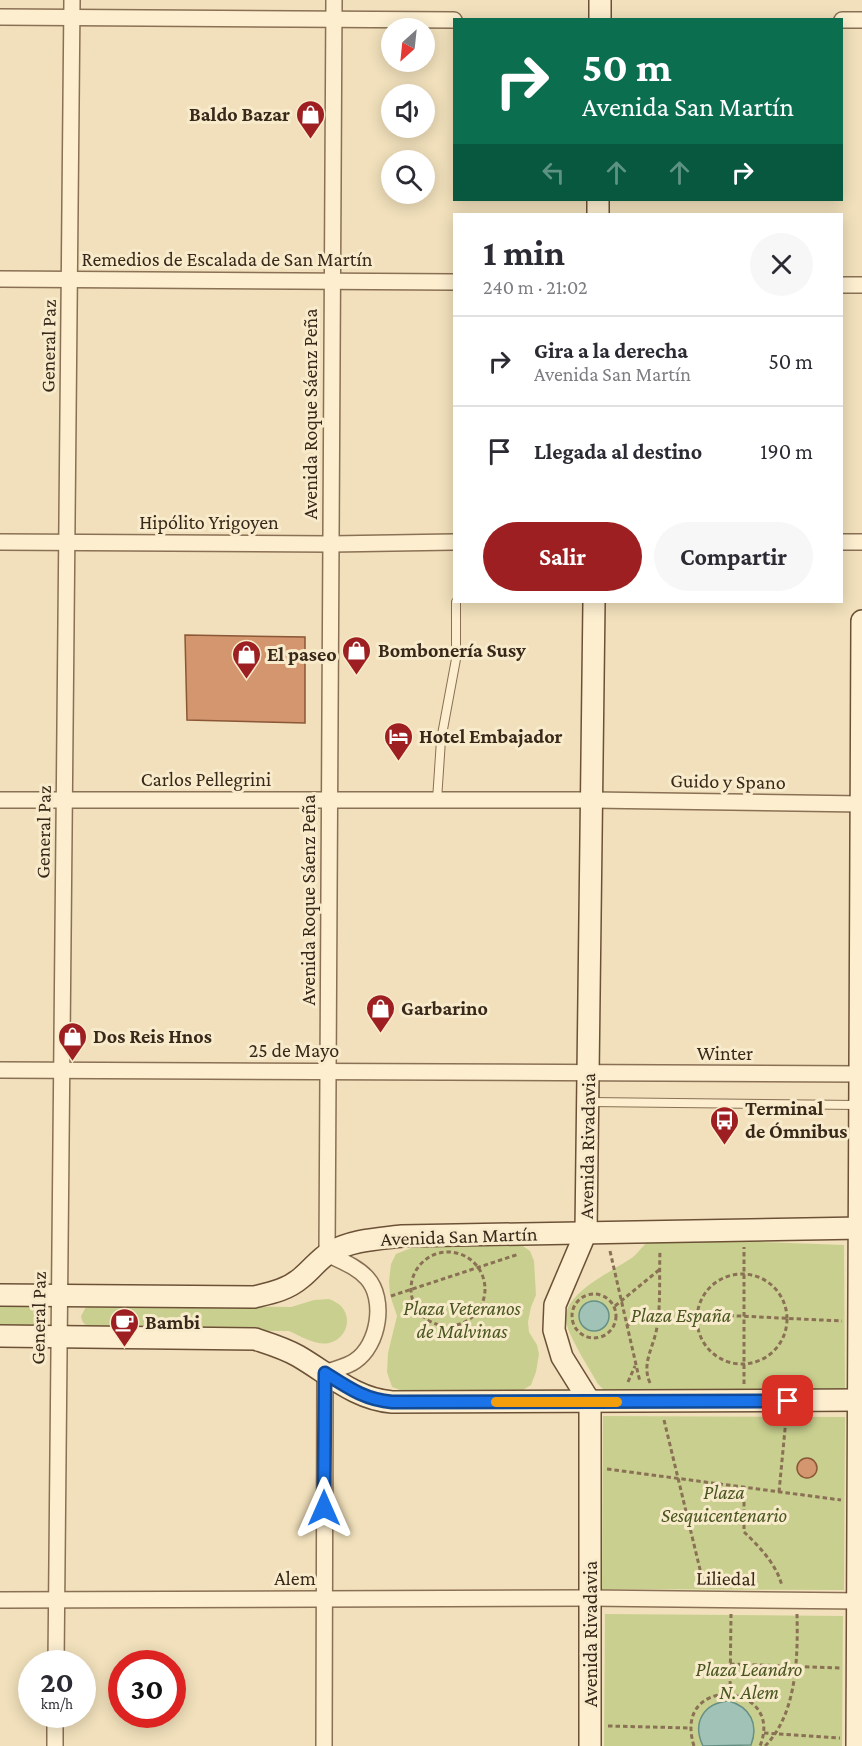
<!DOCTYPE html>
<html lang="es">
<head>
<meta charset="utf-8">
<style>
	:root { --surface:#fff; --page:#f7f7f7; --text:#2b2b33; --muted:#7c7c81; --line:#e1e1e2; --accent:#9e1f21 }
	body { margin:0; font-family:"Crimson Pro",serif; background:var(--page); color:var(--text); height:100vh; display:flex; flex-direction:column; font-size:22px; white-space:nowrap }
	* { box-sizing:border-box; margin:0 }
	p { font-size:20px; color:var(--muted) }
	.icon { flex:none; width:33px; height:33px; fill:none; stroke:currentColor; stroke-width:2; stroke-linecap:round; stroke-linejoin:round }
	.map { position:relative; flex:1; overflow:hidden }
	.details { position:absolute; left:453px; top:213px; width:390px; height:390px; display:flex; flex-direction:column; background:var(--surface); border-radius:0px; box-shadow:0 3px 15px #0003 }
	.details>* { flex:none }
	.banner { position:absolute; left:453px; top:18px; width:390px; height:183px; border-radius:0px; box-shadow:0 3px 15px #0003; background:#0b6e4f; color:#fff; overflow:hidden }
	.needle { width:39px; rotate:207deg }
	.fabs { position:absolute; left:381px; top:18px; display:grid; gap:12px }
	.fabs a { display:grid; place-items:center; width:54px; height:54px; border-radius:50%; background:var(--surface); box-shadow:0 3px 15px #0003; font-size:30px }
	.speed { position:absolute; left:18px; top:1650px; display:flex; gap:12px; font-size:30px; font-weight:700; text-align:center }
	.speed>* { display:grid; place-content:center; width:78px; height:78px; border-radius:50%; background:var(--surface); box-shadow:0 3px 15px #0003; line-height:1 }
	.speed small { font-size:15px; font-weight:400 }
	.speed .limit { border:9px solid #d22; background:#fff; color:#111 }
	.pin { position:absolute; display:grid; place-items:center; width:51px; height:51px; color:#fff; margin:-26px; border-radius:12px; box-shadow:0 3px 9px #0006 }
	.me { position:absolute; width:66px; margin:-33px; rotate:0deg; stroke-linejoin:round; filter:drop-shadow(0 0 4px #0008) }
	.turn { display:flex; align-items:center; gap:21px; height:126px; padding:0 30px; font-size:27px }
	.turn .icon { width:78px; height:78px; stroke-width:2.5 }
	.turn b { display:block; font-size:42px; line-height:51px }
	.lanes { display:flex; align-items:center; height:57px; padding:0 30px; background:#0003; justify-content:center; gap:30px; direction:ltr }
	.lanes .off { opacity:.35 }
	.round { display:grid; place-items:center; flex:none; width:63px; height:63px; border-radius:32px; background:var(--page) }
	.headline { display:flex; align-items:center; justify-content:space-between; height:102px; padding:0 30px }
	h1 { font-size:36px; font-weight:700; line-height:45px }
	.cta { display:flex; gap:12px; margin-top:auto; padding:12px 30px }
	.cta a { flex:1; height:69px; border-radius:36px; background:var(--accent); color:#fff; font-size:24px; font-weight:700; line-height:69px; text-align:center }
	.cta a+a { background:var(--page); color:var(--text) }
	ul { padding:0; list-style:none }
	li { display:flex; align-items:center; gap:18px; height:90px; padding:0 30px; border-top:2px solid var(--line) }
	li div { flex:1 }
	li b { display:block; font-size:22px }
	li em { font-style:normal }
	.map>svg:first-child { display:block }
	.green { fill:#c9d08f }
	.water { fill:#a0c2b7; stroke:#679085; stroke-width:1.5 }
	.building { fill:#d3966e; stroke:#8b5737; stroke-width:1.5 }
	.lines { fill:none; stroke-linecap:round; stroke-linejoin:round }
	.lane-casing { stroke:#8a7054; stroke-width:10 }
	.street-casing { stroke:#8a7054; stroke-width:18 }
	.secondary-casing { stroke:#6c5137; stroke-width:24 }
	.path { stroke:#8a7054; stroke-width:3; stroke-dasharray:4.5 3; stroke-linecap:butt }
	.lane { stroke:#fceecf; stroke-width:8 }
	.street { stroke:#fceecf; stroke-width:15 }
	.secondary { stroke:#fceecf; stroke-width:21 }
	.route-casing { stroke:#114b97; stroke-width:15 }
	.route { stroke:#1a73e8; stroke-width:10 }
	.slow { stroke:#f59e0b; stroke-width:10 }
	.labels { text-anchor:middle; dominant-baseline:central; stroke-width:6; stroke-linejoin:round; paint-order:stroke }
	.poi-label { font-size:20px; font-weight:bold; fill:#38281a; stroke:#f8ebcb; text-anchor:start }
	.street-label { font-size:20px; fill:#38281a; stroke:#f8ebcb }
	.park-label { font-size:20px; font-style:italic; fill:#49561f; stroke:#f8ebcb }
</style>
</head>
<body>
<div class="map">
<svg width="862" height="1746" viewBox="0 0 862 1746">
	<rect width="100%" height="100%" fill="#f1e0bb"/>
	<g class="green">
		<path d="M653,1238L844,1245L845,1389L605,1391L598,1384C589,1368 570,1339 566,1322C561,1293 614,1271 633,1257C640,1251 644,1243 653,1238Z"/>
		<polygon points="520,1244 530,1251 534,1261 536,1295 531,1307 528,1322 529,1332 537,1345 539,1354 536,1372 531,1385 523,1390 406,1392 392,1387 387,1372 388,1353 397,1316 390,1295 389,1281 391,1264 396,1254 411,1248"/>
		<path d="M329,1299C334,1301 338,1303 341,1306C353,1319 346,1339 329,1343C317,1346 300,1336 289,1331L94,1329C86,1326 82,1324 81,1316L87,1305L96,1304L291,1307L314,1300Z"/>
		<polygon points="0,1303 30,1303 37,1307 40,1315 37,1324 29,1327 0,1327"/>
		<polygon points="603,1416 845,1417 844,1590 602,1589"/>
		<polygon points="605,1614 843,1616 842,1746 604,1746"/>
	</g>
	<g class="water">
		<circle cx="594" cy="1316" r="15"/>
		<path d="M729,1701C750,1707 759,1724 751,1745L703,1746C692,1723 703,1703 729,1701Z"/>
	</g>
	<g class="building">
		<polygon points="185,635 305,637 305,723 187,720"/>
		<circle cx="807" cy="1468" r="10"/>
	</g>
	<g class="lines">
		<defs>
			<g id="lane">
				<polyline points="437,800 441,740 456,659 456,602"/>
				<polyline points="590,1102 857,1105"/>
			</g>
			<g id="street">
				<polyline points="0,17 454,20"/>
				<polyline points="842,20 862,20"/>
				<polyline points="0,279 454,282"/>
				<polyline points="842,285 862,285"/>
				<polyline points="0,542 331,544 454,542"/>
				<polyline points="842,542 862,542"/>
				<polyline points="0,800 593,800 862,804"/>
				<polyline points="0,1070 862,1074"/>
				<polyline points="0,1600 590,1598 862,1601"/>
				<polyline points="56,1664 72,0"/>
				<polyline points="55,1746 55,1714"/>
				<path d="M324,1746L325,1373C334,1369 347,1367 355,1361C379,1345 386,1299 367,1278C356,1266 341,1261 327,1254L334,0"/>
			</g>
			<g id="secondary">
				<polyline points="600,20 600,0"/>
				<polyline points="598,214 598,200"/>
				<path d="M0,1295L254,1297C271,1293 287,1290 301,1278C311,1270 319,1259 329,1253C351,1240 377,1239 402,1236L862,1228"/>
				<path d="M0,1336L255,1339C270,1344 284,1348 298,1356C329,1374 355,1399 392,1402L862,1400"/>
				<polyline points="590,1746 590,1402 562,1357 554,1330 555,1305 586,1232 594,602"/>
				<polyline points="857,1746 862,621"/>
			</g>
		</defs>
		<use href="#lane" class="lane-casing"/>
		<use href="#street" class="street-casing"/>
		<use href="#secondary" class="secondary-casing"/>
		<g class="path">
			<polyline points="610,1251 640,1382"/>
			<circle cx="448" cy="1289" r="37"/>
			<circle cx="742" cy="1319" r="45"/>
			<circle cx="594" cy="1316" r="22"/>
			<polyline points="391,1296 519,1254"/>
			<polyline points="615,1306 659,1270"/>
			<polyline points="627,1325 657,1312 842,1321"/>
			<polyline points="628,1382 635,1366"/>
			<path d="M650,1383C641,1363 654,1347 657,1327C661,1303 659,1276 660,1251"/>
			<polyline points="744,1384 744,1247"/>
			<polyline points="664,1420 704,1586"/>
			<polyline points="607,1469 841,1500"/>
			<path d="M744,1487V1532C759,1546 777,1565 782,1586"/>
			<polyline points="779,1492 786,1419"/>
			<polyline points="730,1664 840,1668"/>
			<polyline points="730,1693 731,1614"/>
			<polyline points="608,1726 691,1728"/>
			<polyline points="764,1733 840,1738"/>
			<path d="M694,1746C671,1673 786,1682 760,1746"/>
			<path d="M765,1746C797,1714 798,1657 797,1614"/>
		</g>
		<use href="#lane" class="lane"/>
		<use href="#street" class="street"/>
		<use href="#secondary" class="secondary"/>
	</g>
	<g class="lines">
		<defs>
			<path id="route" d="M324,1508L325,1373C347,1387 365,1400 392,1402L788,1401"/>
		</defs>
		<use href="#route" class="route-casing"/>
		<use href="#route" class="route"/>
		<polyline class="slow" points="496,1402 617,1402"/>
	</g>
	<defs>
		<symbol id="shop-pin" viewBox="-11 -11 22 30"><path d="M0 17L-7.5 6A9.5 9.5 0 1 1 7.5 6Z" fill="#9e1f21" stroke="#f8ebcb"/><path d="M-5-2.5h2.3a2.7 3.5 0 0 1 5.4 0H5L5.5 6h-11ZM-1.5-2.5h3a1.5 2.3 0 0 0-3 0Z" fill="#fff"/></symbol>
		<symbol id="hotel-pin" viewBox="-11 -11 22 30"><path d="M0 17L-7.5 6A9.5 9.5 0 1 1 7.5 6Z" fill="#9e1f21" stroke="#f8ebcb"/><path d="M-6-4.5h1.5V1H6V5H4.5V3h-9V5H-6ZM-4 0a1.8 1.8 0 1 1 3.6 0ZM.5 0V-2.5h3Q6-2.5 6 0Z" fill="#fff"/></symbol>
		<symbol id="bus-pin" viewBox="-11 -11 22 30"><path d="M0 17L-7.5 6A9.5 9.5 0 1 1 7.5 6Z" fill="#9e1f21" stroke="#f8ebcb"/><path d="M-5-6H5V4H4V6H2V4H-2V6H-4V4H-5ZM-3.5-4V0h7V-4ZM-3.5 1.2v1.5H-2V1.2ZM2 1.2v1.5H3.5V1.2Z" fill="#fff"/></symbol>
		<symbol id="cafe-pin" viewBox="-11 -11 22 30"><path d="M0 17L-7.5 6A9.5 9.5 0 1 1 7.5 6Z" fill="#9e1f21" stroke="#f8ebcb"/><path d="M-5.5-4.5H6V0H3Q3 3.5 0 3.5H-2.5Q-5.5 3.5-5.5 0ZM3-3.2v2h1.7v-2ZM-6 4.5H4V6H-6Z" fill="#fff"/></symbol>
	</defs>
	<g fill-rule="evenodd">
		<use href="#shop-pin" x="294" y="98" width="33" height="45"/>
		<use href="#shop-pin" x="340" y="634" width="33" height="45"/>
		<use href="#shop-pin" x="230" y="638" width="33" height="45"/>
		<use href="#hotel-pin" x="382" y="720" width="33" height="45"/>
		<use href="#shop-pin" x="364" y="992" width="33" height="45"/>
		<use href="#shop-pin" x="56" y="1020" width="33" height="45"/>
		<use href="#bus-pin" x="708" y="1104" width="33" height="45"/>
		<use href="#cafe-pin" x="108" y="1306" width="33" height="45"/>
	</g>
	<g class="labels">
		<g class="poi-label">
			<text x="290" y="114" text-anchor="end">Baldo Bazar</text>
			<text x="378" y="650">Bombonería Susy</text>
			<text x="267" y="654">El paseo</text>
			<text x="419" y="736">Hotel Embajador</text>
			<text x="401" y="1008">Garbarino</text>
			<text x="93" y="1036">Dos Reis Hnos</text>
			<text x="745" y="1108">Terminal<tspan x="745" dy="23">de Ómnibus</tspan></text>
			<text x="145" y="1322">Bambi</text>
		</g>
		<g class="street-label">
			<text x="227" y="259">Remedios de Escalada de San Martín</text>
			<text transform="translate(48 346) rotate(-89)">General Paz</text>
			<text transform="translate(310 414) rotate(-90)">Avenida Roque Sáenz Peña</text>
			<text x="209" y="522">Hipólito Yrigoyen</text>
			<text x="206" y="779">Carlos Pellegrini</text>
			<text transform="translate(728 781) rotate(1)">Guido y Spano</text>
			<text transform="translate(43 832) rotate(-89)">General Paz</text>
			<text transform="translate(308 900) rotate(-90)">Avenida Roque Sáenz Peña</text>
			<text x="294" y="1050">25 de Mayo</text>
			<text x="725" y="1053">Winter</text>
			<text transform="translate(587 1146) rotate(-89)">Avenida Rivadavia</text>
			<text transform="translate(459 1236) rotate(-2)">Avenida San Martín</text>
			<text transform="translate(38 1318) rotate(-89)">General Paz</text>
			<text x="295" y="1578">Alem</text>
			<text transform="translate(726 1578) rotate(1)">Liliedal</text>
			<text transform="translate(590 1634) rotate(-90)">Avenida Rivadavia</text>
		</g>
		<g class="park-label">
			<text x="462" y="1308">Plaza Veteranos<tspan x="462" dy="23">de Malvinas</tspan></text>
			<text x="681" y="1315">Plaza España</text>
			<text x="724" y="1492">Plaza<tspan x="724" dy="23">Sesquicentenario</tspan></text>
			<text x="749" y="1669">Plaza Leandro<tspan x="749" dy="23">N. Alem</tspan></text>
		</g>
	</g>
</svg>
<div class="fabs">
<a><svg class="needle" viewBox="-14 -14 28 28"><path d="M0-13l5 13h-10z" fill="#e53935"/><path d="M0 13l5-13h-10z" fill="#7c7c81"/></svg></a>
<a><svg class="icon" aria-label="sound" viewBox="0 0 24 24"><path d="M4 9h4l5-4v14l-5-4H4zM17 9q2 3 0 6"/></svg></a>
<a><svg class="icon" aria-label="search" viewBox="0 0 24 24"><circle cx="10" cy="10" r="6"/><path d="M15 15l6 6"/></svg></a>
</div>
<div class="speed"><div>20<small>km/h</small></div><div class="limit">30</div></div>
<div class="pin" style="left:788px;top:1401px;background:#d93025"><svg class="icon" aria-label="arrive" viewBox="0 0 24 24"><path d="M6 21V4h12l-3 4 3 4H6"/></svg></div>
<svg class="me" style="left:324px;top:1508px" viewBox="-20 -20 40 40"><path d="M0-17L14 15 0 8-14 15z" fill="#1a73e8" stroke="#fff" stroke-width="4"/></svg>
<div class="banner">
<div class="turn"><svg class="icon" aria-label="right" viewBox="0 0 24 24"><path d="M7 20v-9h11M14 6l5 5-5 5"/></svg><div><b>50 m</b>Avenida San Martín</div></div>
<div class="lanes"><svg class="icon off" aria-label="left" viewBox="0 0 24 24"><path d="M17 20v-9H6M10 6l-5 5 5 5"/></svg><svg class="icon off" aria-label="ahead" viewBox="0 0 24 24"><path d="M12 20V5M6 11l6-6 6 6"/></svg><svg class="icon off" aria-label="ahead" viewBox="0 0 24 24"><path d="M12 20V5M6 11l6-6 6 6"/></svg><svg class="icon" aria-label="right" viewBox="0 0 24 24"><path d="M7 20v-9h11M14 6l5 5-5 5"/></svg></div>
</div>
<section class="details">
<div class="headline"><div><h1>1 min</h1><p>240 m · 21:02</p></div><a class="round"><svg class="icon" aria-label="close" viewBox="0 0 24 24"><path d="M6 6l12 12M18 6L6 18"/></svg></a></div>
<ul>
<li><svg class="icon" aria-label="right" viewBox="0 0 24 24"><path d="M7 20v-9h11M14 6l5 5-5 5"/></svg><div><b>Gira a la derecha</b><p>Avenida San Martín</p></div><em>50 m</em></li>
<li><svg class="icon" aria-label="arrive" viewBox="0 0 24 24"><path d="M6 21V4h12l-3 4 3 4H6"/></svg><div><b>Llegada al destino</b></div><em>190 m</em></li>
</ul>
<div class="cta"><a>Salir</a><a>Compartir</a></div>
</section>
</div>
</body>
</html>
